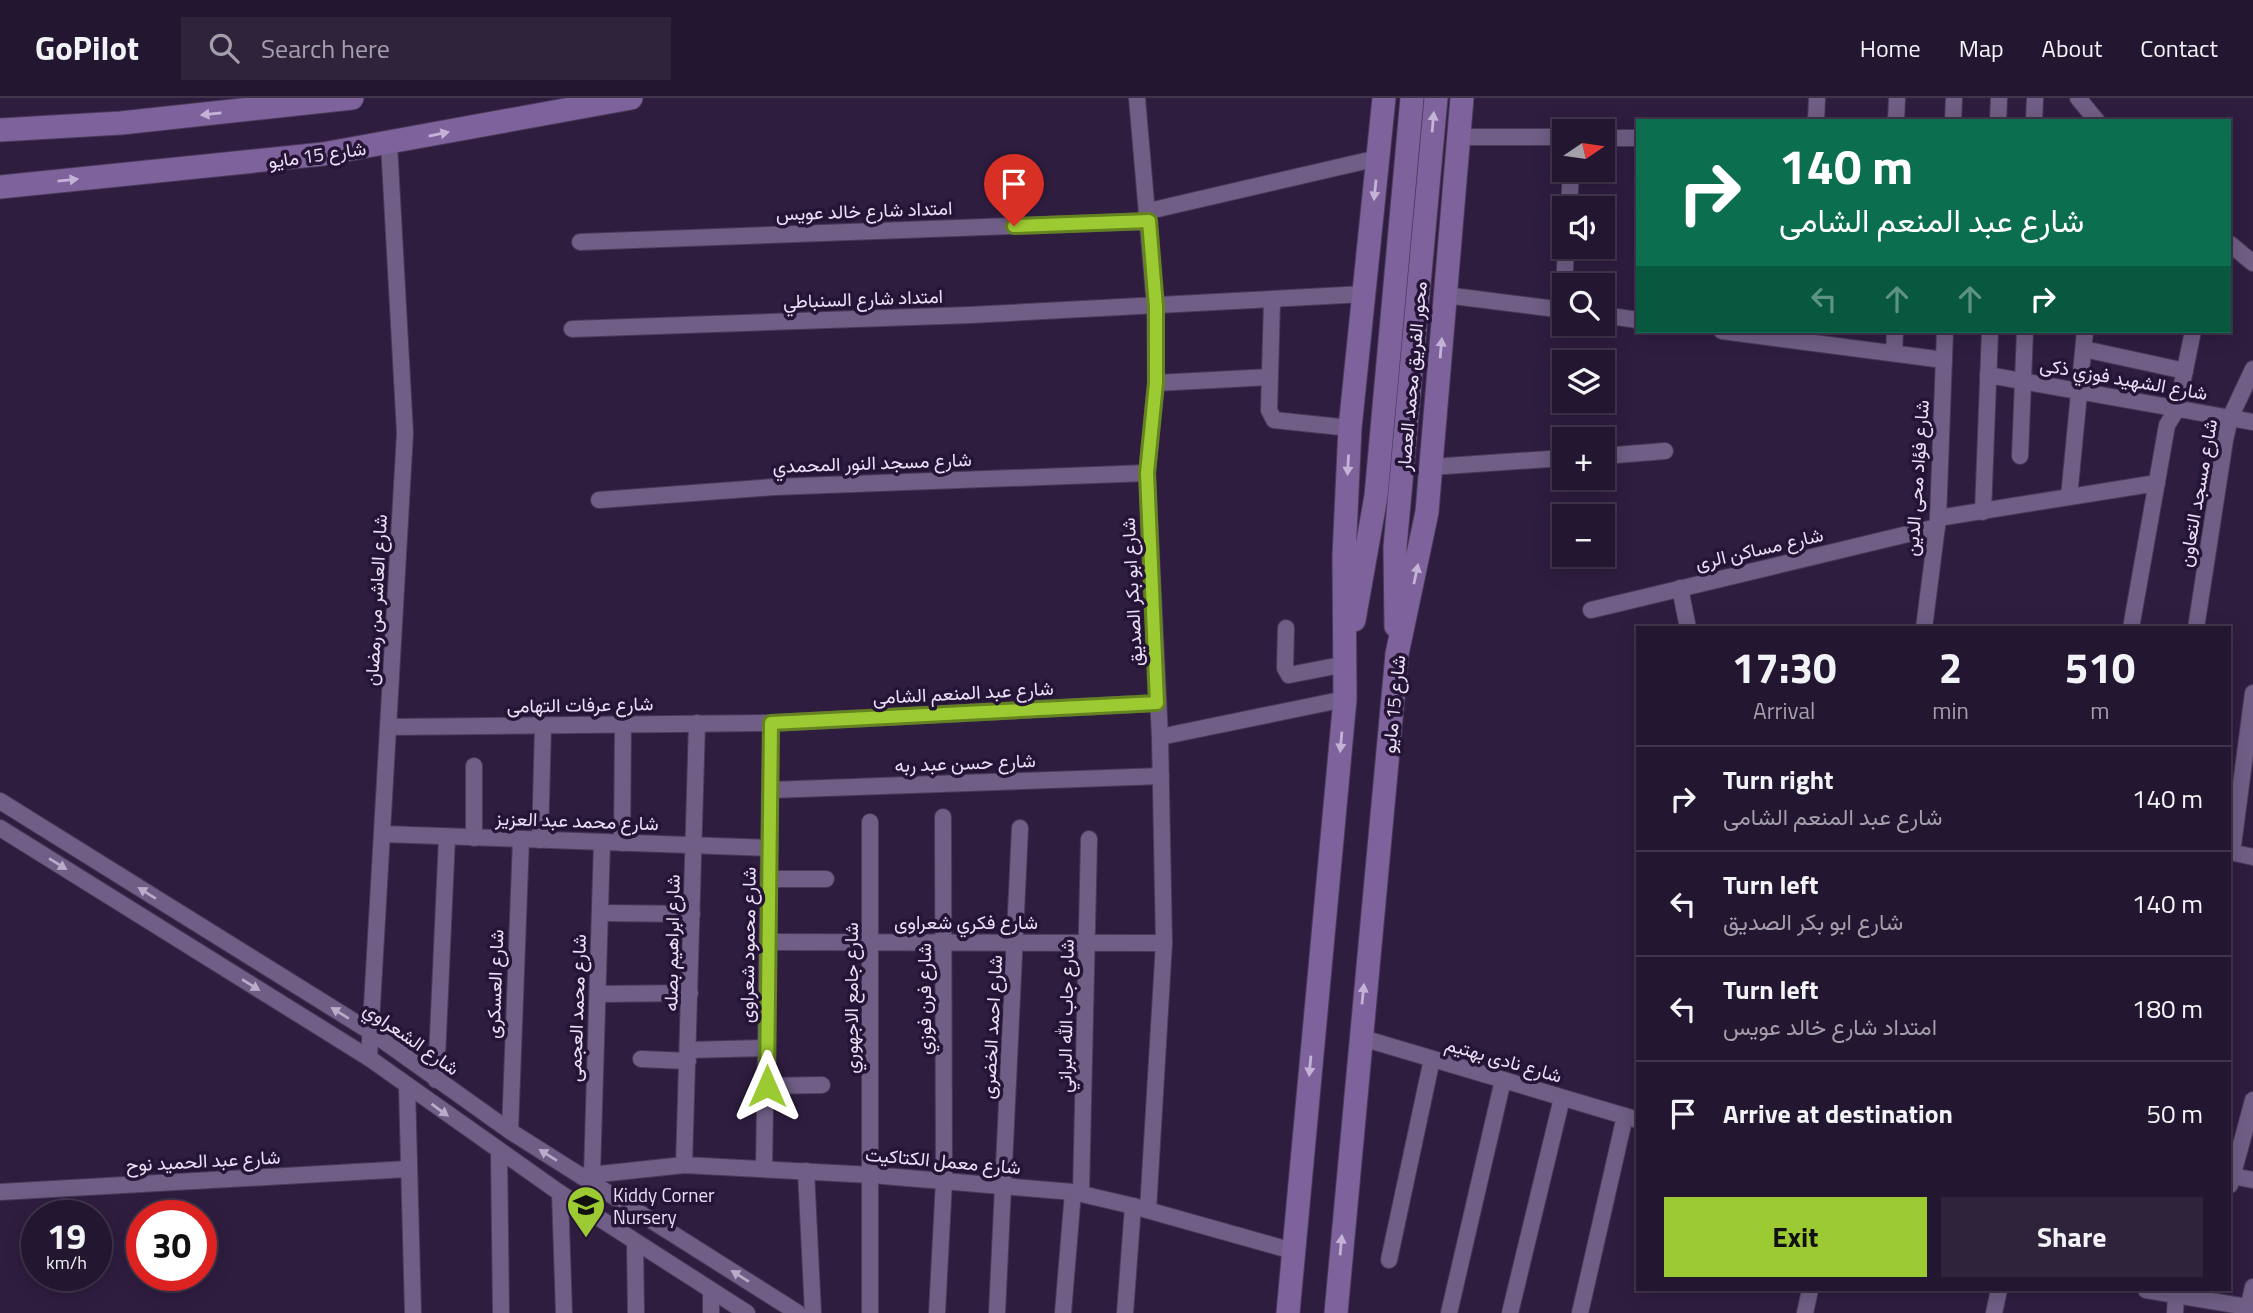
<!DOCTYPE html>
<html lang="en">
<head>
<meta charset="utf-8">
<style>
	:root { --surface:#231630; --page:#2f233c; --text:#f1f3f6; --muted:#a39fab; --line:#40354c; --accent:#9cca32 }
	body { margin:0; font-family:"Titillium Web",Vazirmatn,sans-serif; background:var(--page); color:var(--text); height:100vh; display:flex; flex-direction:column; font-size:26px; white-space:nowrap }
	* { box-sizing:border-box; margin:0 }
	p { font-size:23px; color:var(--muted) }
	.icon { flex:none; width:38px; height:38px; fill:none; stroke:currentColor; stroke-width:2; stroke-linecap:round; stroke-linejoin:round }
	.map { position:relative; flex:1; overflow:hidden }
	.details { position:absolute; left:1636px; top:528px; width:595px; height:665px; display:flex; flex-direction:column; background:var(--surface); border-radius:0px; box-shadow:0 4px 18px #0003,0 0 0 2px var(--line) }
	.details>* { flex:none }
	.banner { position:absolute; left:1636px; top:21px; width:595px; height:214px; border-radius:0px; box-shadow:0 4px 18px #0003,0 0 0 2px var(--line); background:#0b6e4f; color:#fff; overflow:hidden }
	.needle { width:46px; rotate:77deg }
	.controls { position:absolute; left:1552px; top:21px; display:grid; gap:14px }
	.controls a { display:grid; place-items:center; width:63px; height:63px; border-radius:0px; background:var(--surface); box-shadow:0 4px 18px #0003,0 0 0 2px var(--line); font-size:35px }
	.speed { position:absolute; left:21px; top:1102px; display:flex; gap:14px; font-size:35px; font-weight:700; text-align:center }
	.speed>* { display:grid; place-content:center; width:91px; height:91px; border-radius:50%; background:var(--surface); box-shadow:0 4px 18px #0003,0 0 0 2px var(--line); line-height:1 }
	.speed small { font-size:18px; font-weight:400 }
	.speed .limit { border:10px solid #d22; background:#fff; color:#111 }
	.pin { position:absolute; display:grid; place-items:center; width:60px; height:60px; color:#fff; margin:-72px -30px; border-radius:50% 50% 50% 0; rotate:-45deg; box-shadow:0 0 7px #0007 }
	.pin .icon { rotate:45deg }
	.me { position:absolute; width:77px; margin:-38px; rotate:0deg; stroke-linejoin:round; filter:drop-shadow(0 0 5px #0008) }
	.turn { display:flex; align-items:center; gap:24px; height:147px; padding:0 28px; font-size:32px }
	.turn .icon { width:91px; height:91px; stroke-width:2.5 }
	.turn b { display:block; font-size:49px; line-height:60px }
	.lanes { display:flex; align-items:center; height:66px; padding:0 28px; background:#0003; justify-content:center; gap:35px; direction:ltr }
	.lanes .off { opacity:.35 }
	.eta { display:flex; justify-content:space-evenly; align-items:center; height:119px; text-align:center }
	.eta b { font-size:42px; font-weight:700; line-height:49px }
	.button { display:flex; gap:14px; margin-top:auto; padding:14px 28px }
	.button a { flex:1; height:80px; border-radius:0px; background:var(--accent); color:#111; font-size:28px; font-weight:700; line-height:80px; text-align:center }
	.button a+a { background:var(--page); color:var(--text) }
	ul { padding:0; list-style:none }
	li { display:flex; align-items:center; gap:21px; height:105px; padding:0 28px; border-top:2px solid var(--line) }
	li div { flex:1 }
	li b { display:block; font-size:26px }
	li em { font-style:normal }
	header { display:flex; align-items:center; gap:42px; box-sizing:border-box; height:98px; padding:0 35px; background:var(--surface); border-bottom:2px solid var(--line) }
	header strong { font-size:33px }
	nav { display:flex; gap:38px; margin-inline-start:auto; font-size:24px }
	.search { width:490px; height:63px; background:var(--page); display:flex; align-items:center; gap:18px; box-sizing:border-box; padding:0 24px; border-radius:0px; color:var(--muted); font-size:26px }
	.map>svg:first-child { display:block }
	.lines { fill:none; stroke-linecap:round; stroke-linejoin:round }
	.street-casing { stroke:#493a58; stroke-width:18 }
	.secondary-casing { stroke:#493a58; stroke-width:25 }
	.street { stroke:#705e86; stroke-width:16 }
	.secondary { stroke:#7e629c; stroke-width:23 }
	.oneway { fill:#c4b3d6 }
	.oneway2 { fill:#b9abc9 }
	.route-casing { stroke:#658320; stroke-width:18 }
	.route { stroke:#9cca32; stroke-width:12 }
	.labels { text-anchor:middle; dominant-baseline:central; stroke-width:7; stroke-linejoin:round; paint-order:stroke }
	.street-label { font-size:19px; fill:#e9dff6; stroke:#251436 }
	.poi-label { font-size:19px; fill:#e9dff6; stroke:#251436; text-anchor:start }
</style>
</head>
<body>
<header>
<strong>GoPilot</strong>
<div class="search"><svg class="icon" aria-label="search" viewBox="0 0 24 24"><circle cx="10" cy="10" r="6"/><path d="M15 15l6 6"/></svg>Search here</div>
<nav><a>Home</a><a>Map</a><a>About</a><a>Contact</a></nav>
</header>
<div class="map">
<svg width="2253" height="1215" viewBox="0 0 2253 1215">
	<rect width="100%" height="100%" fill="#2f1d40"/>
	<g class="lines">
		<defs>
			<g id="street">
				<polyline points="1137,0 1155,209 1156,285 1147,375 1160,639 1164,845 1148,1112"/>
				<polyline points="2078,0 2097,23"/>
				<polyline points="1816,23 1817,0"/>
				<polyline points="1896,23 1897,0"/>
				<polyline points="1953,23 1954,0"/>
				<polyline points="1998,23 1999,0"/>
				<polyline points="2034,23 2035,0"/>
				<polyline points="1459,39 1564,39"/>
				<polyline points="1603,40 1638,40"/>
				<polyline points="1569,110 1571,72"/>
				<polyline points="1149,113 1378,60"/>
				<polyline points="580,144 1149,123"/>
				<polyline points="2230,146 2253,165"/>
				<polyline points="1445,197 1564,212"/>
				<polyline points="1272,203 1269,312 1274,322 1350,330"/>
				<polyline points="1563,212 1566,149"/>
				<polyline points="1603,217 1638,222"/>
				<polyline points="572,231 970,217 1364,196"/>
				<polyline points="1722,233 1944,262"/>
				<polyline points="2084,251 2185,273"/>
				<polyline points="1894,255 1895,233"/>
				<polyline points="1988,277 2253,324"/>
				<polyline points="1156,285 1270,279"/>
				<polyline points="1603,358 1665,353"/>
				<polyline points="2020,358 2025,233"/>
				<polyline points="1431,369 1564,360"/>
				<polyline points="2069,399 2085,233"/>
				<polyline points="599,402 774,389 1147,375"/>
				<polyline points="1983,414 1990,233"/>
				<polyline points="1938,420 2157,385"/>
				<polyline points="1680,490 1688,530"/>
				<polyline points="1591,512 1937,429"/>
				<polyline points="1286,530 1285,570 1289,577 1346,566"/>
				<polyline points="1924,530 1938,420 1945,233"/>
				<polyline points="2131,530 2167,327 2177,311 2193,233"/>
				<polyline points="2196,530 2225,342 2230,320 2253,271"/>
				<polyline points="389,629 771,625 1157,605"/>
				<polyline points="1160,639 1345,601"/>
				<polyline points="474,668 474,740"/>
				<polyline points="770,692 1161,678"/>
				<polyline points="0,703 371,934 510,1033 798,1215"/>
				<polyline points="0,730 369,960 560,1095 747,1215"/>
				<polyline points="383,736 770,750"/>
				<polyline points="540,742 543,628"/>
				<polyline points="622,745 623,627"/>
				<polyline points="2230,754 2253,759"/>
				<polyline points="2232,755 2253,595"/>
				<polyline points="769,781 826,781"/>
				<polyline points="600,815 692,816"/>
				<polyline points="768,844 1164,845"/>
				<polyline points="598,896 690,895"/>
				<polyline points="1359,939 1638,1022"/>
				<polyline points="689,952 767,950"/>
				<polyline points="369,960 405,335 389,46"/>
				<polyline points="641,961 688,963"/>
				<polyline points="436,982 447,739"/>
				<polyline points="767,988 822,987"/>
				<polyline points="407,989 413,1215"/>
				<polyline points="510,1033 521,741"/>
				<polyline points="499,1054 501,1215"/>
				<polyline points="684,1067 697,625"/>
				<polyline points="764,1070 771,625"/>
				<polyline points="806,1073 813,1215"/>
				<polyline points="592,1076 602,744"/>
				<polyline points="581,1078 684,1067 872,1077 1073,1094 1133,1108 1293,1153"/>
				<polyline points="2232,1078 2253,1082"/>
				<polyline points="2230,1087 2253,1002"/>
				<polyline points="0,1094 408,1071"/>
				<polyline points="560,1095 564,1215"/>
				<polyline points="1081,1095 1089,741"/>
				<polyline points="635,1144 636,1215"/>
				<polyline points="1389,1162 1432,961"/>
				<polyline points="711,1192 711,1215"/>
				<polyline points="2146,1192 2253,1210"/>
				<polyline points="870,1215 870,724"/>
				<polyline points="937,1215 944,1083 943,719"/>
				<polyline points="997,1215 1020,730"/>
				<polyline points="1063,1215 1073,1094"/>
				<polyline points="1125,1215 1133,1108"/>
				<polyline points="1449,1215 1503,982"/>
				<polyline points="1510,1215 1562,1000"/>
				<polyline points="1580,1215 1625,1018"/>
				<polyline points="1805,1215 1810,1192"/>
				<polyline points="1994,1215 1999,1192"/>
				<polyline points="2175,1215 2176,1197"/>
				<polyline points="2247,1215 2253,1189"/>
			</g>
			<g id="secondary">
				<polyline points="0,32 121,25 352,0"/>
				<polyline points="0,89 323,56 631,0"/>
				<polyline points="1354,522 1376,398 1412,0"/>
				<polyline points="1396,528 1395,449 1436,0"/>
				<polyline points="1288,1215 1345,601 1344,458 1350,330 1384,0"/>
				<polyline points="1336,1215 1397,556 1427,414 1462,0"/>
			</g>
		</defs>
		<use href="#street" class="street-casing"/>
		<use href="#secondary" class="secondary-casing"/>
		<use href="#street" class="street"/>
		<use href="#secondary" class="secondary"/>
	</g>
	<defs><path id="oneway-solid" d="M-6-.8H1V-3.2L6.5 0L1 3.2V.8H-6Z" transform="scale(1.75)"/></defs>
	<g class="oneway">
		<use href="#oneway-solid" transform="translate(211 16) rotate(174)"/>
		<use href="#oneway-solid" transform="translate(1433 24) rotate(-85)"/>
		<use href="#oneway-solid" transform="translate(439 36) rotate(-11)"/>
		<use href="#oneway-solid" transform="translate(68 82) rotate(-6)"/>
		<use href="#oneway-solid" transform="translate(1375 92) rotate(96)"/>
		<use href="#oneway-solid" transform="translate(1441 250) rotate(-85)"/>
		<use href="#oneway-solid" transform="translate(1348 367) rotate(93)"/>
		<use href="#oneway-solid" transform="translate(1416 476) rotate(-78)"/>
		<use href="#oneway-solid" transform="translate(1341 644) rotate(95)"/>
		<use href="#oneway-solid" transform="translate(1363 896) rotate(-84)"/>
		<use href="#oneway-solid" transform="translate(1310 968) rotate(95)"/>
		<use href="#oneway-solid" transform="translate(1341 1147) rotate(-85)"/>
	</g>
	<g class="oneway2">
		<use href="#oneway-solid" transform="translate(58 766) rotate(32)"/>
		<use href="#oneway-solid" transform="translate(147 795) rotate(-148)"/>
		<use href="#oneway-solid" transform="translate(251 887) rotate(32)"/>
		<use href="#oneway-solid" transform="translate(340 915) rotate(-148)"/>
		<use href="#oneway-solid" transform="translate(440 1012) rotate(36)"/>
		<use href="#oneway-solid" transform="translate(548 1057) rotate(-148)"/>
		<use href="#oneway-solid" transform="translate(740 1178) rotate(-148)"/>
	</g>
	<g class="lines">
		<defs>
			<polyline id="route" points="767,988 771,625 1157,605 1147,375 1156,285 1156,209 1149,123 1014,128"/>
		</defs>
		<use href="#route" class="route-casing"/>
		<use href="#route" class="route"/>
	</g>
	<defs>
		<symbol id="school-pin" viewBox="-11 -11 22 30"><path d="M0 17L-7.5 6A9.5 9.5 0 1 1 7.5 6Z" fill="#9cca32" stroke="#251436"/><path d="M0-5L7-2L0 1L-7-2ZM-4 1L0 2.5L4 1V4Q0 6-4 4Z" fill="#111"/></symbol>
	</defs>
	<g fill-rule="evenodd">
		<use href="#school-pin" x="564" y="1085" width="44" height="60"/>
	</g>
	<g class="labels">
		<g class="street-label">
			<text transform="translate(317 56) rotate(-8)">شارع 15 مايو</text>
			<text transform="translate(864 112) rotate(-2)">امتداد شارع خالد عويس</text>
			<text transform="translate(863 200) rotate(-2)">امتداد شارع السنباطي</text>
			<text transform="translate(1411 278) rotate(-85)">محور الفريق محمد العصار</text>
			<text transform="translate(2124 280) rotate(10)">شارع الشهيد فوزي ذكى</text>
			<text transform="translate(872 364) rotate(-2)">شارع مسجد النور المحمدي</text>
			<text transform="translate(1916 380) rotate(-86)">شارع فؤاد محى الدين</text>
			<text transform="translate(2197 395) rotate(-80)">شارع مسجد التعاون</text>
			<text transform="translate(1759 450) rotate(-13)">شارع مساكن الرى</text>
			<text transform="translate(1131 494) rotate(-93)">شارع ابو بكر الصديق</text>
			<text transform="translate(375 502) rotate(-87)">شارع العاشر من رمضان</text>
			<text transform="translate(963 594) rotate(-3)">شارع عبد المنعم الشامى</text>
			<text transform="translate(580 606) rotate(-1)">شارع عرفات التهامى</text>
			<text transform="translate(1393 606) rotate(-84)">شارع 15 مايو</text>
			<text transform="translate(965 664) rotate(-2)">شارع حسن عبد ربه</text>
			<text transform="translate(577 722) rotate(2)">شارع محمد عبد العزيز</text>
			<text x="966" y="823">شارع فكري شعراوى</text>
			<text transform="translate(671 845) rotate(-89)">شارع ابراهيم بصله</text>
			<text transform="translate(747 847) rotate(-89)">شارع محمود شعراوى</text>
			<text transform="translate(494 886) rotate(-88)">شارع العسكرى</text>
			<text transform="translate(850 900) rotate(-90)">شارع جامع الاجهوري</text>
			<text transform="translate(923 901) rotate(-90)">شارع فرن فوزي</text>
			<text transform="translate(576 910) rotate(-88)">شارع محمد العجمى</text>
			<text transform="translate(1065 918) rotate(-89)">شارع جاب الله البراني</text>
			<text transform="translate(991 929) rotate(-87)">شارع احمد الخضرى</text>
			<text transform="translate(412 940) rotate(35)">شارع الشعراوي</text>
			<text transform="translate(1504 961) rotate(16)">شارع نادى بهتيم</text>
			<text transform="translate(203 1062) rotate(-3)">شارع عبد الحميد نوح</text>
			<text transform="translate(943 1062) rotate(5)">شارع معمل الكتاكيت</text>
		</g>
		<g class="poi-label">
			<text x="613" y="1096">Kiddy Corner<tspan x="613" dy="22">Nursery</tspan></text>
		</g>
	</g>
</svg>
<div class="controls">
<a><svg class="needle" viewBox="-14 -14 28 28"><path d="M0-13l5 13h-10z" fill="#e53935"/><path d="M0 13l5-13h-10z" fill="#a39fab"/></svg></a>
<a><svg class="icon" aria-label="sound" viewBox="0 0 24 24"><path d="M4 9h4l5-4v14l-5-4H4zM17 9q2 3 0 6"/></svg></a>
<a><svg class="icon" aria-label="search" viewBox="0 0 24 24"><circle cx="10" cy="10" r="6"/><path d="M15 15l6 6"/></svg></a>
<a><svg class="icon" aria-label="layers" viewBox="0 0 24 24"><path d="M12 4l9 5-9 5-9-5zM3 14l9 5 9-5"/></svg></a>
<a>+</a>
<a>−</a>
</div>
<div class="speed"><div>19<small>km/h</small></div><div class="limit">30</div></div>
<div class="pin" style="left:1014px;top:128px;background:#d93025"><svg class="icon" aria-label="arrive" viewBox="0 0 24 24"><path d="M6 21V4h12l-3 4 3 4H6"/></svg></div>
<svg class="me" style="left:767px;top:988px" viewBox="-20 -20 40 40"><path d="M0-17L14 15 0 8-14 15z" fill="#9cca32" stroke="#fff" stroke-width="4"/></svg>
<div class="banner">
<div class="turn"><svg class="icon" aria-label="right" viewBox="0 0 24 24"><path d="M7 20v-9h11M14 6l5 5-5 5"/></svg><div><b>140 m</b>شارع عبد المنعم الشامى</div></div>
<div class="lanes"><svg class="icon off" aria-label="left" viewBox="0 0 24 24"><path d="M17 20v-9H6M10 6l-5 5 5 5"/></svg><svg class="icon off" aria-label="ahead" viewBox="0 0 24 24"><path d="M12 20V5M6 11l6-6 6 6"/></svg><svg class="icon off" aria-label="ahead" viewBox="0 0 24 24"><path d="M12 20V5M6 11l6-6 6 6"/></svg><svg class="icon" aria-label="right" viewBox="0 0 24 24"><path d="M7 20v-9h11M14 6l5 5-5 5"/></svg></div>
</div>
<section class="details">
<div class="eta">
<div><b>17:30</b><p>Arrival</p></div>
<div><b>2</b><p>min</p></div>
<div><b>510</b><p>m</p></div>
</div>
<ul>
<li><svg class="icon" aria-label="right" viewBox="0 0 24 24"><path d="M7 20v-9h11M14 6l5 5-5 5"/></svg><div><b>Turn right</b><p>شارع عبد المنعم الشامى</p></div><em>140 m</em></li>
<li><svg class="icon" aria-label="left" viewBox="0 0 24 24"><path d="M17 20v-9H6M10 6l-5 5 5 5"/></svg><div><b>Turn left</b><p>شارع ابو بكر الصديق</p></div><em>140 m</em></li>
<li><svg class="icon" aria-label="left" viewBox="0 0 24 24"><path d="M17 20v-9H6M10 6l-5 5 5 5"/></svg><div><b>Turn left</b><p>امتداد شارع خالد عويس</p></div><em>180 m</em></li>
<li><svg class="icon" aria-label="arrive" viewBox="0 0 24 24"><path d="M6 21V4h12l-3 4 3 4H6"/></svg><div><b>Arrive at destination</b></div><em>50 m</em></li>
</ul>
<div class="button"><a>Exit</a><a>Share</a></div>
</section>
</div>
</body>
</html>
